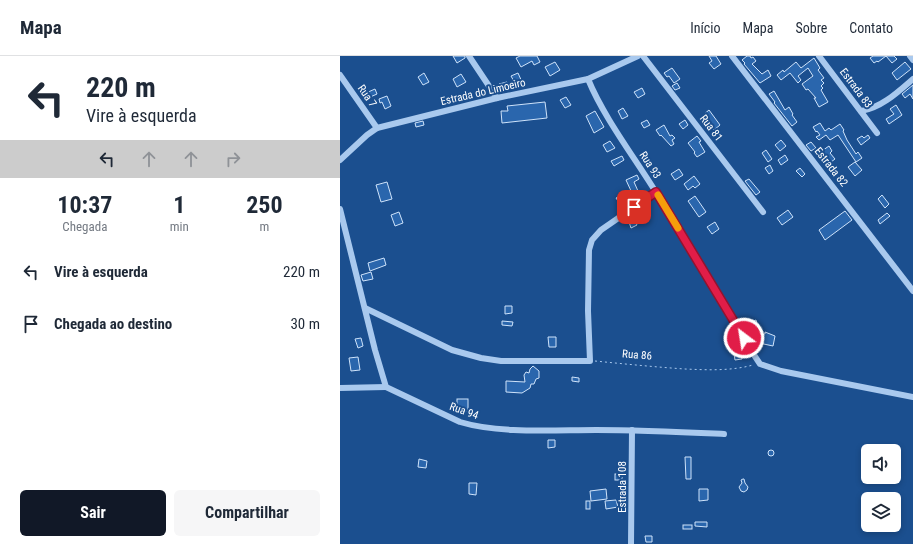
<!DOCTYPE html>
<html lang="pt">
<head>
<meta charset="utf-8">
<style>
	:root { --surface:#fff; --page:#f6f6f7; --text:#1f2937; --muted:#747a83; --line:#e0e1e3; --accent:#111827 }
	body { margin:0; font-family:"Roboto Condensed",sans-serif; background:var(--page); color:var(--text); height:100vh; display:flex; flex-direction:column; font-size:15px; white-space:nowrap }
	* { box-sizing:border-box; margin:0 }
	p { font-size:13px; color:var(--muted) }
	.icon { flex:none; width:22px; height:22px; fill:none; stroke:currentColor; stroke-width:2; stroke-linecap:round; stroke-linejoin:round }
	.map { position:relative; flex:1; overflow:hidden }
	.sheet { display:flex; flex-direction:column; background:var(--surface); width:340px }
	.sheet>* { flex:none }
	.banner { background:#fff; color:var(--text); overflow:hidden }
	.controls { position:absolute; left:521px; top:388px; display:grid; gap:8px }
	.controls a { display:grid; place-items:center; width:40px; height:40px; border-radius:6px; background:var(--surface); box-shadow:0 2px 6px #0003; font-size:20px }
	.pin { position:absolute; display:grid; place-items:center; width:34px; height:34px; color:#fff; margin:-17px; border-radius:8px; box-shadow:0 2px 6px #0006 }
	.me { position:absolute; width:44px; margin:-22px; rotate:329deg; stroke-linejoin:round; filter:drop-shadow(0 0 3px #0008) }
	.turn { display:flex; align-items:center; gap:14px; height:84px; padding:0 20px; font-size:18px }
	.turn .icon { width:52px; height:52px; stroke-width:2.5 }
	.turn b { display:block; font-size:28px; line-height:34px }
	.lanes { display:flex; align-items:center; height:38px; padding:0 20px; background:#0003; justify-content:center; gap:20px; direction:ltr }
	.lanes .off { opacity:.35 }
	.eta { display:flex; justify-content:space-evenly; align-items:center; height:68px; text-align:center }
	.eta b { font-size:24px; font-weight:700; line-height:28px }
	.primary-button { display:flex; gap:8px; margin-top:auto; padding:8px 20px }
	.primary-button a { flex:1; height:46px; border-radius:6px; background:var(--accent); color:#fff; font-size:16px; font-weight:700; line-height:46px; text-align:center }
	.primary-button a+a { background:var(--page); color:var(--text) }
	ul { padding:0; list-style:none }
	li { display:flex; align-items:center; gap:12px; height:52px; padding:0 20px }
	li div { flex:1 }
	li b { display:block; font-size:15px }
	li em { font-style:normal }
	header { display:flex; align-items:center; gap:24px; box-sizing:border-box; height:56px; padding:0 20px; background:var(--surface); border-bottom:1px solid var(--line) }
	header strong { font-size:19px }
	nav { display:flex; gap:22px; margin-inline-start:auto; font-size:14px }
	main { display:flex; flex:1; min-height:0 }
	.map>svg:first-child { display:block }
	.building { fill:#2a66ad; stroke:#cfe3fa }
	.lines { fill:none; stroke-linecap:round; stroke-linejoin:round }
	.path { stroke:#a9c9ee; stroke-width:1; stroke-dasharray:2 3; stroke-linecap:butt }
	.minor { stroke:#a9c9ee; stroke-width:6 }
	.route-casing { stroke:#92132f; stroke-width:10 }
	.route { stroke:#e11d48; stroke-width:7 }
	.slow { stroke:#f59e0b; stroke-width:7 }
	.labels { text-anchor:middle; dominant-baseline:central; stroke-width:4; stroke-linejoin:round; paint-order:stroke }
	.street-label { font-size:11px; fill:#fff; stroke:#1b4f8f }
</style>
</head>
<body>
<header>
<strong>Mapa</strong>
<nav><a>Início</a><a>Mapa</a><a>Sobre</a><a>Contato</a></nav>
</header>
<main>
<section class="sheet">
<div class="banner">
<div class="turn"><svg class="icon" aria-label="left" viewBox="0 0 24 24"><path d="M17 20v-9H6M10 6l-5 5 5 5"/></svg><div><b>220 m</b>Vire à esquerda</div></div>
<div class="lanes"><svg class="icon" aria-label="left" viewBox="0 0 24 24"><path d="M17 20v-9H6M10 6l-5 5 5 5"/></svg><svg class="icon off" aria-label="ahead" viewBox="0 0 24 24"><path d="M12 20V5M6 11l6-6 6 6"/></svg><svg class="icon off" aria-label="ahead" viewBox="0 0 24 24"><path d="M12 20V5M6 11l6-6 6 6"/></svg><svg class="icon off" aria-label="right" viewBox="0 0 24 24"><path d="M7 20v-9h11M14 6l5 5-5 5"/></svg></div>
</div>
<div class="eta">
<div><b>10:37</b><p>Chegada</p></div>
<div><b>1</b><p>min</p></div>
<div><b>250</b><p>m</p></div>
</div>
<ul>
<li><svg class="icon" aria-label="left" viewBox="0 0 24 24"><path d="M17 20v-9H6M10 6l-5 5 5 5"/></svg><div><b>Vire à esquerda</b></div><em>220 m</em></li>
<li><svg class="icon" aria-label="arrive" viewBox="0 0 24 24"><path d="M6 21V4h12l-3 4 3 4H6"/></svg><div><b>Chegada ao destino</b></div><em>30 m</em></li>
</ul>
<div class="primary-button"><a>Sair</a><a>Compartilhar</a></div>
</section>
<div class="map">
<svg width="573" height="488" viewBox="0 0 573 488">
	<rect width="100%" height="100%" fill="#1b4f8f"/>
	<g class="building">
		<polygon points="113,0 125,0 125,2 117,7"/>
		<polygon points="180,0 197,0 200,6 194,9 192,5 181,11 176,2"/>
		<polygon points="369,0 376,0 381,8 374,13 369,7 372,5"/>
		<polygon points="407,0 410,0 411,2 413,1 416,5 412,8 422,18 428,14 431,20 420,27 404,8 405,7 402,4"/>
		<polygon points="533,0 554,0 557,3 552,7 546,0 538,6 537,5 534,7 530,2"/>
		<polygon points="474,2 480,12 478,14 484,22 481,24 484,27 481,30 483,32 481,34 488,46 479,51 474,42 476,42 468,33 466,34 462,28 473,20 468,12 458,20 461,24 458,27 450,17 441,24 437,19 443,14 444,16 456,6 461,12"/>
		<polygon points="215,6 220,14 210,20 205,11"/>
		<polygon points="565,6 571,13 557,24 552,17"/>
		<polygon points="332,12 340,23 334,27 329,20 327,21 324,17"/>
		<polygon points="84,17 89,26 83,29 78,21"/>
		<polygon points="178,17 182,26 176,29 171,20"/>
		<polygon points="121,18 126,26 117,31 113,23"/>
		<polygon points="167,26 168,31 161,33 159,28"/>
		<polygon points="337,27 340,32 335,34 332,30"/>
		<polygon points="573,29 573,43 570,38 565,42 562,38"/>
		<polygon points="302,32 305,38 298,42 294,36"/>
		<polygon points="35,33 37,38 28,42 26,37"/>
		<polygon points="434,35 445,54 449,51 453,58 452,59 457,66 452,70 434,47 435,46 429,38"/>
		<polygon points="47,40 51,50 45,53 42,46 40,47 39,43"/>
		<polygon points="226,41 231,49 225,52 220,44"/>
		<polygon points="205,46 207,62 162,67 161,55 168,55 167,50"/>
		<polygon points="556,49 562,59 549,68 546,63 554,58 550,53"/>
		<polygon points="283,52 288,60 282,63 278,55"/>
		<polygon points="369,54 380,69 374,74 363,59"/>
		<polygon points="255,55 264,71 254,77 246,60"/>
		<polygon points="307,64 310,69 304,72 301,67"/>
		<polygon points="345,64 348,69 343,73 339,68"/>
		<polygon points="83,65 84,69 76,71 75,67"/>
		<polygon points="480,67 485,75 489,72 491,74 500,68 504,74 503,75 507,84 516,98 518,96 522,102 516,106 498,79 490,84 486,79 479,84 476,81 480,79 477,75 476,76 473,71"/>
		<polygon points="324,69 330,80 332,79 335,82 332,84 334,88 331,90 321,79 320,80 316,74"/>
		<polygon points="528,79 530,82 521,89 517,83 522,80 524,82"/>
		<polygon points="357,80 361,85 359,86 365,96 357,101 354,97 355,96 348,87"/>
		<polygon points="441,84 446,90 440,95 435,89"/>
		<polygon points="270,85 275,92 267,96 263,89"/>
		<polygon points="471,86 476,92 471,95 466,89"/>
		<polygon points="489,90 492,95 490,97 495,103 491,106 492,108 489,111 479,97"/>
		<polygon points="426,94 432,103 428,106 422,97"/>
		<polygon points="445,99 448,104 441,109 438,104"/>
		<polygon points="282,100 284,104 274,110 271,105"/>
		<polygon points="515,106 522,114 515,120 508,111"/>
		<polygon points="430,109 433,115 429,118 425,112"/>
		<polygon points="460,112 465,118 462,121 456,115"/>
		<polygon points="339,113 343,119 335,124 331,118"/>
		<polygon points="297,119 299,123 294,126 298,135 292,137 286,124"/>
		<polygon points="354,120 360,128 355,132 353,130 348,134 344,128"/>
		<polygon points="409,123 420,136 416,139 405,125"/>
		<polygon points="47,126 52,143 41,146 36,129"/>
		<polygon points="282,139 285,145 280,148 276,142"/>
		<polygon points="542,139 549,148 545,152 538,143"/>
		<polygon points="355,140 366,156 359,161 348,145"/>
		<polygon points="448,154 453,161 442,169 437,162"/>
		<polygon points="505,155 512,164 485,184 479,174"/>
		<polygon points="59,156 63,167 55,170 51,159"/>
		<polygon points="547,157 550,160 540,168 538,164"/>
		<polygon points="294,163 297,169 291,172 289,166"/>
		<polygon points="375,166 379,173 372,178 367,171"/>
		<polygon points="44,202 46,209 30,215 28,207"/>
		<polygon points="31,216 33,223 23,225 21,219"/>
		<polygon points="165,250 172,250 172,257 165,258"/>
		<polygon points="416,264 418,270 408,273 408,267"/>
		<polygon points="162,265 173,266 172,270 162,269"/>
		<polygon points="425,276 435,280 433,290 419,287 421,278 425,278"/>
		<polygon points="208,281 216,281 216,291 209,291"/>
		<polygon points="21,282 23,290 18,292 15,283"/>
		<polygon points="401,297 402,303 395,304 394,298"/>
		<polygon points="18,301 20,314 11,315 9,302"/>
		<polygon points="193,310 199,315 199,322 196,323 194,328 191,328 190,332 182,337 166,336 166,325 185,326 184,319 186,316 189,317 190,313"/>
		<polygon points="232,321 239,322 239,326 232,325"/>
		<rect x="117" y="343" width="11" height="12"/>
		<polygon points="208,384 215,384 215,391 208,392"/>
		<circle cx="431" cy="397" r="3"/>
		<polygon points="345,401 351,401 351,423 346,423"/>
		<polygon points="79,403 87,405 86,412 78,411"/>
		<rect x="275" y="418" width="7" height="6"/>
		<polygon points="403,423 404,423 405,427 408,431 407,434 404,436 401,435 399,431 402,427 401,424"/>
		<polygon points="129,427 137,427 136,439 129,438"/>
		<polygon points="266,433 267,443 251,445 250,435"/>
		<polygon points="359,433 368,433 368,444 359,445"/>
		<polygon points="276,444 278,451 266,453 265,445"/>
		<rect x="246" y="445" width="4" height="8"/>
		<polygon points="355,466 367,466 367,471 355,470"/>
		<rect x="343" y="469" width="9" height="4"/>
		<polygon points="305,480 312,480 312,486 306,486"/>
	</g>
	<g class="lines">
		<path class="path" d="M255,305C285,308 315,311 345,313C368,314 391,315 413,309"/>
		<g class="minor">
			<polyline points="129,0 157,42"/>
			<polyline points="303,0 423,156"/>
			<polyline points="392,0 573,235"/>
			<polyline points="479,0 537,77"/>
			<polyline points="570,0 573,4"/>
			<polyline points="0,19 37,72"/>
			<path d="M248,23C264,62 295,102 317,138C351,194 383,253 420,308L441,315L573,341"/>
			<path d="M521,55C541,52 558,36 573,23"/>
			<polyline points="0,104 27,79 37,72 157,42 248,23 298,0"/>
			<path d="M0,153L35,294L46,331L120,366C160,378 214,374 256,374C299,374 341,376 384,378"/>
			<polyline points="25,252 112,294 141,302 161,305 250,305 248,255 249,194 252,184 261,174 316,136"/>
			<polyline points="0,332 46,331"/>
			<polyline points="291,488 292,374"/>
		</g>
	</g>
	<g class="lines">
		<defs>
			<polyline id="route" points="294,151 316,136 404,282"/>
		</defs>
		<use href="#route" class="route-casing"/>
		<use href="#route" class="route"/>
		<polyline class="slow" points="318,139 338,172"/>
	</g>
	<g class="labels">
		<g class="street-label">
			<text transform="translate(516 32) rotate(53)">Estrada 83</text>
			<text transform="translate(143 36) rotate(-13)">Estrada do Limoeiro</text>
			<text transform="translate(27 40) rotate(55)">Rua 7</text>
			<text transform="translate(371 72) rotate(53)">Rua 81</text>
			<text transform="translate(310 109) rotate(57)">Rua 93</text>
			<text transform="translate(491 111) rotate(52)">Estrada 82</text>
			<text transform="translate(297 299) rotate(5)">Rua 86</text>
			<text transform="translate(124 355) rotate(20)">Rua 94</text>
			<text transform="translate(282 431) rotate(-90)">Estrada 108</text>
		</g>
	</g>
</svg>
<div class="controls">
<a><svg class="icon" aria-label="sound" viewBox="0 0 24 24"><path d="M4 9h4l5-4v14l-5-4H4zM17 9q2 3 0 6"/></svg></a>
<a><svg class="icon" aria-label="layers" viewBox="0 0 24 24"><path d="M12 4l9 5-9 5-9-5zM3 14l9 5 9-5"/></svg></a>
</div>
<div class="pin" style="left:294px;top:151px;background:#d93025"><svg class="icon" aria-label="arrive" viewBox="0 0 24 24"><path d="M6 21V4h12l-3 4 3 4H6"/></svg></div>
<svg class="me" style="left:404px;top:282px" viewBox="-20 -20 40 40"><circle r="17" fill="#e11d48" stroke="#fff" stroke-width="3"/><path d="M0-11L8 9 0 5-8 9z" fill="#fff"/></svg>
</div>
</main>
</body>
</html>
